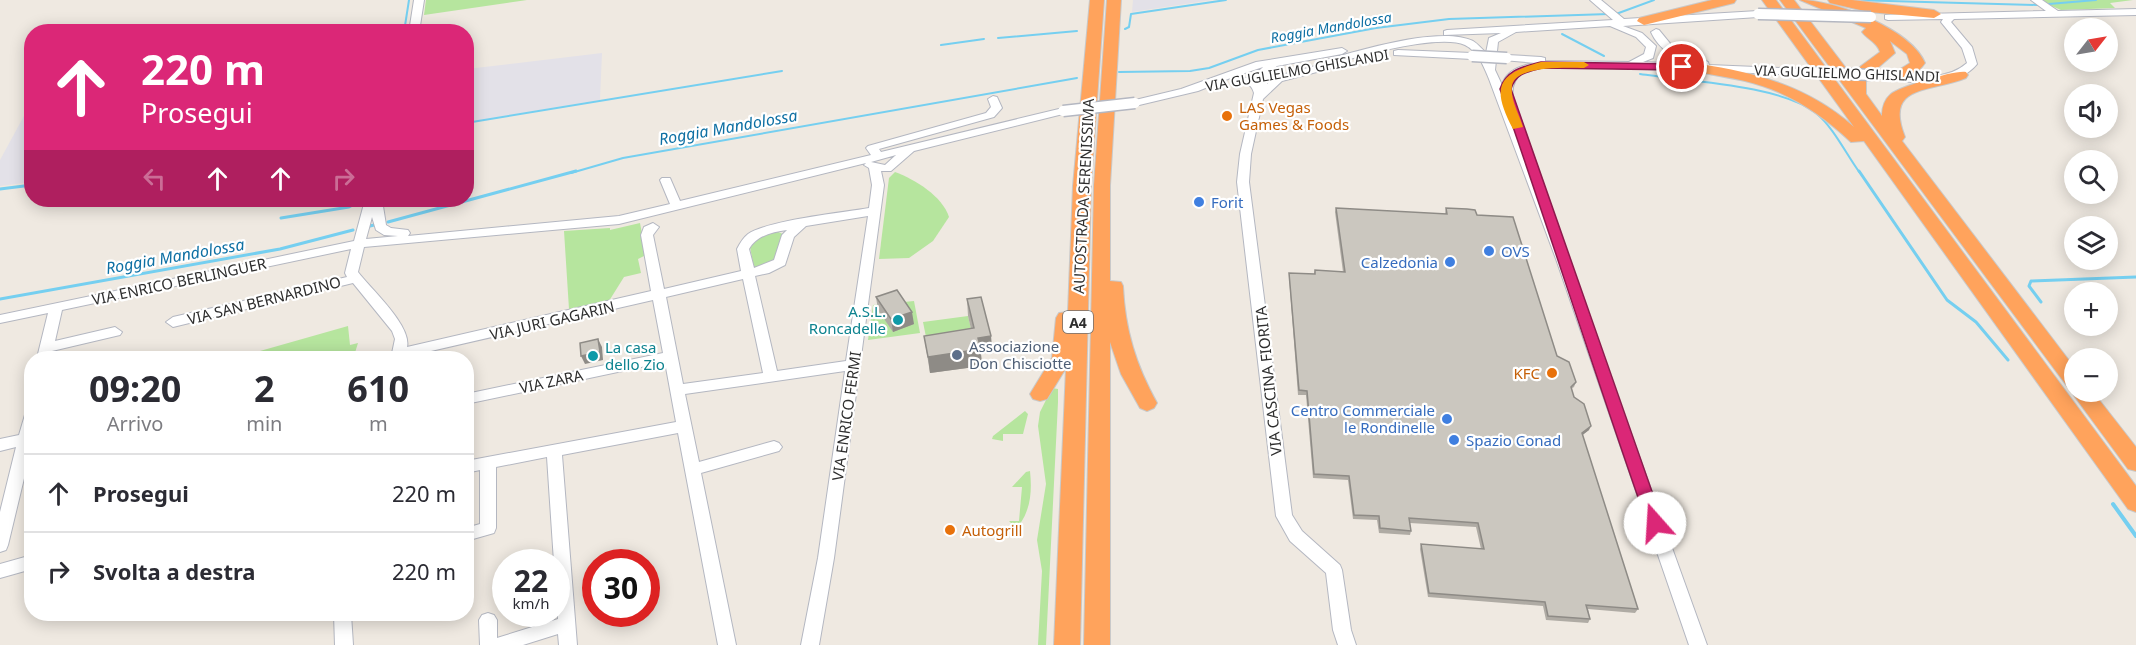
<!DOCTYPE html>
<html lang="it">
<head>
<meta charset="utf-8">
<style>
	:root { --surface:#fff; --page:#f2f2f3; --text:#2b2b33; --muted:#7c7c81; --line:#e1e1e2 }
	body { margin:0; font-family:"Noto Sans",sans-serif; background:var(--page); color:var(--text); height:100vh; display:flex; flex-direction:column; font-size:22px; white-space:nowrap }
	* { box-sizing:border-box; margin:0 }
	p { font-size:20px; color:var(--muted) }
	.icon { flex:none; width:33px; height:33px; fill:none; stroke:currentColor; stroke-width:2; stroke-linecap:round; stroke-linejoin:round }
	.map { position:relative; flex:1; overflow:hidden }
	.sheet { position:absolute; left:24px; top:351px; width:450px; height:270px; display:flex; flex-direction:column; background:var(--surface); border-radius:24px; box-shadow:0 3px 15px #0003 }
	.sheet>* { flex:none }
	.guide { position:absolute; left:24px; top:24px; width:450px; height:183px; border-radius:24px; box-shadow:0 3px 15px #0003; background:#db2777; color:#fff; overflow:hidden }
	.needle { width:39px; rotate:59deg }
	.tools { position:absolute; left:2064px; top:18px; display:grid; gap:12px }
	.tools a { display:grid; place-items:center; width:54px; height:54px; border-radius:50%; background:var(--surface); box-shadow:0 3px 15px #0003; font-size:30px }
	.speed { position:absolute; left:492px; top:549px; display:flex; gap:12px; font-size:30px; font-weight:700; text-align:center }
	.speed>* { display:grid; place-content:center; width:78px; height:78px; border-radius:50%; background:var(--surface); box-shadow:0 3px 15px #0003; line-height:1 }
	.speed small { font-size:15px; font-weight:400 }
	.speed .limit { border:9px solid #d22; background:#fff; color:#111 }
	.pin { position:absolute; display:grid; place-items:center; width:51px; height:51px; color:#fff; margin:-26px; border:3px solid #fff; border-radius:50%; box-shadow:0 2px 6px #0007 }
	.me { position:absolute; width:66px; margin:-33px; rotate:341deg; stroke-linejoin:round; filter:drop-shadow(0 0 4px #0008) }
	.turn { display:flex; align-items:center; gap:21px; height:126px; padding:0 18px; font-size:27px }
	.turn .icon { width:78px; height:78px; stroke-width:2.5 }
	.turn b { display:block; font-size:42px; line-height:51px }
	.lanes { display:flex; align-items:center; height:57px; padding:0 18px; background:#0003; justify-content:center; gap:30px; direction:ltr }
	.lanes .off { opacity:.35 }
	.eta { display:flex; justify-content:space-evenly; align-items:center; height:102px; text-align:center }
	.eta b { font-size:36px; font-weight:700; line-height:42px }
	ul { padding:0; list-style:none }
	li { display:flex; align-items:center; gap:18px; height:78px; padding:0 18px; border-top:2px solid var(--line) }
	li div { flex:1 }
	li b { display:block; font-size:22px }
	li em { font-style:normal }
	.map>svg:first-child { display:block }
	.industrial { fill:#e3e1e8 }
	.green { fill:#b6e59e }
	.lines { fill:none; stroke-linecap:round; stroke-linejoin:round }
	.stream-far2 { stroke:#75cff0; stroke-width:2 }
	.stream-far1 { stroke:#75cff0; stroke-width:3 }
	.stream { stroke:#75cff0; stroke-width:4 }
	.minor-casing { stroke:#b4b7c1; stroke-width:2 }
	.highway-casing { stroke:#c9c9c9; stroke-width:2 }
	.minor { fill:#fff; fill-rule:evenodd }
	.highway { fill:#ffa35c; fill-rule:evenodd }
	.minor-bridge-casing { stroke:#b4b7c1; stroke-width:13; stroke-linecap:butt }
	.minor-bridge { stroke:#fff; stroke-width:10 }
	.wall { fill:#afaba4 }
	.shaded-wall { fill:#8e8b86 }
	.building { fill:#cbc7bf; stroke:#8e8b86; stroke-width:1.5 }
	.route { fill:#db2777; stroke:#8e194d; stroke-width:1.5 }
	.slow { fill:#f59e0b }
	.food-dot { fill:#e8710a; stroke:#fff; stroke-width:2 }
	.shop-dot { fill:#3f7fe0; stroke:#fff; stroke-width:2 }
	.culture-dot { fill:#0f9aa8; stroke:#fff; stroke-width:2 }
	.service-dot { fill:#5c6f8a; stroke:#fff; stroke-width:2 }
	.labels { text-anchor:middle; dominant-baseline:central; stroke-width:4.5; stroke-linejoin:round; paint-order:stroke }
	.far-water-label { font-size:14px; font-style:italic; fill:#0d6fa3; stroke:#fff }
	.far-street-label { font-size:14px; fill:#2e2e2e; stroke:#fff }
	.shield { fill:#fff; stroke:#6d6d6d; stroke-width:1.5 }
	.shield-label { font-size:14px; font-weight:bold; fill:#2e2e2e }
	.food-label { font-size:15px; fill:#c56008; stroke:#fff; text-anchor:start }
	.street-label { font-size:15px; fill:#2e2e2e; stroke:#fff }
	.shop-label { font-size:15px; fill:#366cbe; stroke:#fff; text-anchor:start }
	.culture-label { font-size:15px; fill:#0d838f; stroke:#fff; text-anchor:end }
	.service-label { font-size:15px; fill:#4e5e75; stroke:#fff; text-anchor:start }
	.water-label { font-size:16px; font-style:italic; fill:#0d6fa3; stroke:#fff }
</style>
</head>
<body>
<div class="map">
<svg width="2136" height="645" viewBox="0 0 2136 645">
	<rect width="100%" height="100%" fill="#efe9e1"/>
	<g class="industrial">
		<polygon points="1133,0 1212,0 1132,12"/>
		<polygon points="602,53 600,100 467,122 467,69"/>
		<polygon points="31,103 31,182 0,186 0,160"/>
	</g>
	<g class="green">
		<polygon points="426,0 527,0 424,15"/>
		<polygon points="2038,0 2133,0 2110,3 2115,8 2061,10"/>
		<path d="M895,172C916,180 942,196 949,217L933,241L909,258L879,259L889,178Z"/>
		<polygon points="640,223 646,255 638,259 641,273 624,277 609,301 569,309 564,231 610,228 610,230"/>
		<polygon points="776,231 785,235 774,260 754,268 750,247 753,241"/>
		<polygon points="914,301 920,333 868,340 873,305"/>
		<polygon points="968,316 975,345 929,352 923,322"/>
		<polygon points="348,326 350,345 358,343 354,356 344,358 260,358 260,351"/>
		<polygon points="1052,388 1058,389 1058,402 1046,645 1038,645 1042,571 1037,540 1046,484 1038,426 1040,412"/>
		<polygon points="1025,411 1028,414 1023,434 1003,434 1003,441 992,439 993,436"/>
		<path d="M1030,471C1032,490 1031,508 1020,524L1014,526L1009,521H1019L1022,487H1012L1026,472Z"/>
	</g>
	<g class="lines">
		<g class="stream-far2">
			<polyline points="1852,0 2037,5 2096,0"/>
			<polyline points="1616,14 1654,0"/>
			<polyline points="1125,29 1129,27 1131,14 1226,0"/>
			<polyline points="404,32 409,0"/>
			<polyline points="1562,34 1604,56"/>
			<polyline points="998,38 1077,31"/>
			<polyline points="941,45 984,39"/>
			<polyline points="1119,72 1190,71 1209,68 1258,50 1376,28 1449,19 1609,14"/>
			<path d="M1640,74C1686,81 1781,85 1816,113C1834,128 1846,154 1860,173"/>
			<polyline points="466,123 782,71"/>
			<polyline points="571,173 623,158 1077,78"/>
		</g>
		<g class="stream-far1">
			<polyline points="1859,171 1947,300 1976,322 2008,360"/>
			<polyline points="0,189 32,185"/>
			<polyline points="281,218 349,207 361,200"/>
			<polyline points="388,222 576,171"/>
			<polyline points="370,226 374,225"/>
			<polyline points="0,299 280,249 353,230"/>
			<polyline points="2041,302 2029,286 2031,281 2136,277"/>
		</g>
		<polyline class="stream" points="2113,504 2136,536"/>
		<defs>
			<g id="minor">
				<polygon points="414,0 424,0 419,32 409,32"/>
				<path d="M1590,0H1601L1624,19L1758,11L1763,14L1758,17L1623,26L1642,33L1656,46L1653,58L1643,62L1693,64C1675,58 1659,50 1651,32L1656,29L1659,30L1673,47L1708,62L1709,65L1805,69L1810,72L1805,75L1560,66C1534,68 1508,68 1513,101L1509,104L1568,259L1707,645H1689L1556,259L1489,79C1484,67 1478,51 1465,45C1441,34 1366,54 1340,62V66L1282,81L1263,99L1251,154L1249,182L1292,515L1302,531L1340,565L1342,570L1351,630L1356,645H1338L1333,630L1326,573L1290,541L1276,516L1237,182L1240,154L1254,93C1251,81 1243,84 1233,81V77L1198,91L1135,106L1130,103L1131,101L1181,89L1256,62L1342,48L1347,51L1342,54L1277,66L1269,72L1267,84L1274,77L1323,64V61L1336,57C1368,48 1443,26 1473,41C1478,44 1482,49 1486,53L1489,38L1501,33L1444,35V31L1447,30L1613,20ZM1610,26L1636,37L1646,47L1644,54L1629,62L1545,61V58L1541,57L1507,55L1502,58L1503,60L1536,63C1521,65 1506,70 1502,85L1495,70L1498,42L1516,32ZM1263,67L1259,71L1257,80L1236,76Z"/>
				<path d="M2031,0H2042L2058,11L2136,9V15L1954,19L1951,22L1972,47L1977,64C1953,93 1904,80 1871,78L1866,75L1871,72C1900,74 1943,85 1967,63L1962,48L1941,22L1943,19L1888,20L1885,19V15L2046,11Z"/>
				<polygon points="1398,50 1472,53 1477,56 1472,59 1394,55 1394,51"/>
				<path d="M993,96L997,97L1002,108L994,117L879,149L881,152L1063,108L1068,111L1067,113L914,151L891,171H881L884,185L834,558L819,645H801L818,558L845,371L685,394L699,462L774,441L779,443L782,447L779,451L701,473L736,645H718L678,433L562,455L577,645H559L558,634L523,645H480L479,620L482,615L488,613L494,615L497,620V638L558,619L556,562H554L547,457L496,467V528L494,533L466,541V528L480,524V470L466,473V461L676,422L665,362L466,404V394L663,353L653,300L405,357V358H391L395,339L392,331L353,283L173,327L166,322L173,317L347,277L345,273L351,249L62,310L55,341L115,327L122,332L120,335L52,351L51,358H37L48,313L0,323V315L354,241L365,200H382L386,225L391,228L408,230L410,233L408,236L619,216L670,204L660,180L662,178H670L680,201L871,155L866,148L868,146L986,113L991,107L988,99ZM896,155L885,165L871,162ZM866,163L864,165L869,168L872,185L869,208C841,213 769,220 748,234C743,238 740,243 737,249L741,271L664,289L653,235L659,227L653,223L644,227L641,235L651,291L407,347C412,326 371,289 358,272L364,247L619,224ZM868,216L846,361L777,371L755,276L769,273L785,265L794,237L806,226ZM372,217L376,230L384,235L398,236L366,239ZM787,230L782,235L774,260L754,268L749,249C757,235 773,232 787,230ZM743,279L763,373L683,384L666,297Z"/>
				<polygon points="32,407 32,445 8,545 6,550 0,552 0,512 16,447 0,451 0,439 19,435 27,408"/>
				<polygon points="32,555 32,569 0,578 0,564"/>
				<polygon points="334,614 351,614 353,645 335,645"/>
			</g>
			<g id="highway">
				<polygon points="1090,0 1104,0 1091,186 1080,645 1054,645 1066,368 1047,399 1040,401 1033,399 1030,394 1052,358 1056,318 1059,313 1068,312 1073,186"/>
				<path d="M1107,0H1121L1110,185V281L1121,282L1123,286C1125,330 1136,365 1157,403L1154,408L1147,411L1140,408L1121,374L1110,342V645H1084L1094,185Z"/>
				<polygon points="1712,0 1736,0 1734,3 1644,25 1637,21 1639,18"/>
				<path d="M1762,0H1776L2136,486V512L2128,509L1864,141L1851,142C1820,113 1787,91 1745,81C1728,77 1711,75 1695,71L1693,68L1695,65L1700,64C1758,73 1809,87 1854,127Z"/>
				<path d="M1780,0H1794L1852,76L1861,66L1880,52C1877,42 1868,40 1862,32L1866,28L1800,0C1835,0 1911,29 1925,63C1918,73 1904,83 1891,79L1889,76L1910,63L1907,54L1890,41L1895,53L1866,78V94L1882,116C1882,108 1884,100 1891,94C1899,87 1957,69 1966,72L1968,75L1966,78C1929,93 1884,84 1905,137L1902,141L2074,367V392H2093L2136,447V471L2128,469L2075,397L2072,392L2074,388L2067,386Z"/>
				<polygon points="1828,0 1852,0 1934,10 1941,14 1934,18 1869,12 1830,3"/>
			</g>
		</defs>
		<use href="#minor" class="minor-casing"/>
		<use href="#highway" class="highway-casing"/>
		<use href="#minor" class="minor"/>
		<use href="#highway" class="highway"/>
		<defs>
			<g id="minor-bridge">
				<polyline points="1758,14 1871,17"/>
				<polyline points="1472,56 1507,58"/>
				<polyline points="1805,72 1871,75"/>
				<polyline points="1063,111 1135,103"/>
			</g>
		</defs>
		<use href="#minor-bridge" class="minor-bridge-casing"/>
		<use href="#minor-bridge" class="minor-bridge"/>
	</g>
	<g class="wall">
		<polygon points="1336,208 1445,214 1446,208 1477,215 1557,356 1576,382 1574,387 1571,389 1574,397 1589,430 1582,435 1638,609 1635,613 1588,609 1590,619 1588,623 1546,620 1543,606 1428,597 1420,549 1421,544 1481,549 1476,527 1410,523 1411,531 1410,535 1379,533 1377,520 1353,519 1348,480 1313,478 1306,395 1298,395 1289,277 1289,273 1314,274 1315,270 1343,272 1335,212"/>
		<polygon points="876,297 914,324 893,332 878,310"/>
		<polygon points="967,299 991,336 992,352 981,354 982,366 930,373 924,336 971,329 968,316"/>
	</g>
	<g class="shaded-wall">
		<polygon points="912,312 914,324 893,332 891,319"/>
		<polygon points="991,336 992,352 981,354 982,366 930,373 928,357 978,338"/>
		<polygon points="598,339 602,347 603,360 585,364 581,356"/>
		<polygon points="1591,426 1589,430 1580,437 1582,433"/>
	</g>
	<g class="building">
		<polygon points="1336,208 1447,214 1446,208 1467,209 1475,210 1477,215 1513,217 1557,356 1569,362 1576,382 1571,387 1574,397 1584,404 1591,426 1582,433 1638,609 1586,605 1590,619 1548,616 1545,602 1429,593 1421,544 1484,549 1478,523 1409,518 1411,531 1380,528 1379,516 1354,515 1349,476 1314,474 1307,391 1299,390 1289,273 1315,274 1315,270 1345,272"/>
		<polygon points="897,290 912,312 891,319 876,297"/>
		<polygon points="981,297 991,336 978,338 981,349 928,357 924,336 974,328 967,299"/>
		<polygon points="598,339 600,352 581,356 580,343"/>
	</g>
	<path class="route" d="M1541,62L1682,64L1687,67L1682,70L1542,68C1527,72 1516,73 1511,89C1562,233 1611,378 1663,523L1655,529L1647,523C1596,378 1550,233 1500,89C1507,69 1522,67 1541,62Z"/>
	<path class="slow" d="M1541,62H1584L1589,65L1584,68C1568,68 1514,65 1512,86C1510,99 1519,114 1523,127L1513,129C1491,87 1497,74 1541,62Z"/>
	<g class="food-dot">
		<circle cx="1227" cy="116" r="6"/>
		<circle cx="1552" cy="373" r="6"/>
		<circle cx="950" cy="530" r="6"/>
	</g>
	<g class="shop-dot">
		<circle cx="1199" cy="202" r="6"/>
		<circle cx="1489" cy="251" r="6"/>
		<circle cx="1450" cy="262" r="6"/>
		<circle cx="1447" cy="419" r="6"/>
		<circle cx="1454" cy="440" r="6"/>
	</g>
	<g class="culture-dot">
		<circle cx="898" cy="320" r="6"/>
		<circle cx="593" cy="356" r="6"/>
	</g>
	<circle class="service-dot" cx="957" cy="355" r="6"/>
	<g class="labels">
		<g class="far-water-label">
			<text transform="translate(1331 27) rotate(-10)">Roggia Mandolossa</text>
		</g>
		<g class="far-street-label">
			<text transform="translate(1297 70) rotate(-10)">VIA GUGLIELMO GHISLANDI</text>
			<text transform="translate(1847 73) rotate(2)">VIA GUGLIELMO GHISLANDI</text>
		</g>
		<rect class="shield" x="1063" y="311" width="30" height="22" rx="4.5"/>
		<g class="shield-label">
			<text x="1078" y="322">A4</text>
		</g>
		<g class="food-label">
			<text x="1239" y="107">LAS Vegas<tspan x="1239" dy="17">Games &amp; Foods</tspan></text>
			<text x="1540" y="373" text-anchor="end">KFC</text>
			<text x="962" y="530">Autogrill</text>
		</g>
		<g class="street-label">
			<text transform="translate(1083 196) rotate(-87)">AUTOSTRADA SERENISSIMA</text>
			<text transform="translate(179 281) rotate(-12)">VIA ENRICO BERLINGUER</text>
			<text transform="translate(264 300) rotate(-14)">VIA SAN BERNARDINO</text>
			<text transform="translate(552 320) rotate(-13)">VIA JURI GAGARIN</text>
			<text transform="translate(551 381) rotate(-12)">VIA ZARA</text>
			<text transform="translate(1268 381) rotate(-96)">VIA CASCINA FIORITA</text>
			<text transform="translate(846 416) rotate(-82)">VIA ENRICO FERMI</text>
		</g>
		<g class="shop-label">
			<text x="1211" y="202">Forit</text>
			<text x="1501" y="251">OVS</text>
			<text x="1438" y="262" text-anchor="end">Calzedonia</text>
			<text x="1435" y="410" text-anchor="end">Centro Commerciale<tspan x="1435" dy="17">le Rondinelle</tspan></text>
			<text x="1466" y="440">Spazio Conad</text>
		</g>
		<g class="culture-label">
			<text x="886" y="311">A.S.L.<tspan x="886" dy="17">Roncadelle</tspan></text>
			<text x="605" y="347" text-anchor="start">La casa<tspan x="605" dy="17">dello Zio</tspan></text>
		</g>
		<g class="service-label">
			<text x="969" y="346">Associazione<tspan x="969" dy="17">Don Chisciotte</tspan></text>
		</g>
		<g class="water-label">
			<text transform="translate(728 127) rotate(-10)">Roggia Mandolossa</text>
			<text transform="translate(175 256) rotate(-10)">Roggia Mandolossa</text>
		</g>
	</g>
</svg>
<div class="tools">
<a><svg class="needle" viewBox="-14 -14 28 28"><path d="M0-13l5 13h-10z" fill="#e53935"/><path d="M0 13l5-13h-10z" fill="#7c7c81"/></svg></a>
<a><svg class="icon" aria-label="sound" viewBox="0 0 24 24"><path d="M4 9h4l5-4v14l-5-4H4zM17 9q2 3 0 6"/></svg></a>
<a><svg class="icon" aria-label="search" viewBox="0 0 24 24"><circle cx="10" cy="10" r="6"/><path d="M15 15l6 6"/></svg></a>
<a><svg class="icon" aria-label="layers" viewBox="0 0 24 24"><path d="M12 4l9 5-9 5-9-5zM3 14l9 5 9-5"/></svg></a>
<a>+</a>
<a>−</a>
</div>
<div class="speed"><div>22<small>km/h</small></div><div class="limit">30</div></div>
<div class="pin" style="left:1682px;top:67px;background:#d93025"><svg class="icon" aria-label="arrive" viewBox="0 0 24 24"><path d="M6 21V4h12l-3 4 3 4H6"/></svg></div>
<svg class="me" style="left:1655px;top:523px" viewBox="-20 -20 40 40"><circle r="19" fill="#fff"/><path d="M0-13L10 11 0 6-10 11z" fill="#db2777"/></svg>
<div class="guide">
<div class="turn"><svg class="icon" aria-label="ahead" viewBox="0 0 24 24"><path d="M12 20V5M6 11l6-6 6 6"/></svg><div><b>220 m</b>Prosegui</div></div>
<div class="lanes"><svg class="icon off" aria-label="left" viewBox="0 0 24 24"><path d="M17 20v-9H6M10 6l-5 5 5 5"/></svg><svg class="icon" aria-label="ahead" viewBox="0 0 24 24"><path d="M12 20V5M6 11l6-6 6 6"/></svg><svg class="icon" aria-label="ahead" viewBox="0 0 24 24"><path d="M12 20V5M6 11l6-6 6 6"/></svg><svg class="icon off" aria-label="right" viewBox="0 0 24 24"><path d="M7 20v-9h11M14 6l5 5-5 5"/></svg></div>
</div>
<section class="sheet">
<div class="eta">
<div><b>09:20</b><p>Arrivo</p></div>
<div><b>2</b><p>min</p></div>
<div><b>610</b><p>m</p></div>
</div>
<ul>
<li><svg class="icon" aria-label="ahead" viewBox="0 0 24 24"><path d="M12 20V5M6 11l6-6 6 6"/></svg><div><b>Prosegui</b></div><em>220 m</em></li>
<li><svg class="icon" aria-label="right" viewBox="0 0 24 24"><path d="M7 20v-9h11M14 6l5 5-5 5"/></svg><div><b>Svolta a destra</b></div><em>220 m</em></li>
</ul>
</section>
</div>
</body>
</html>
